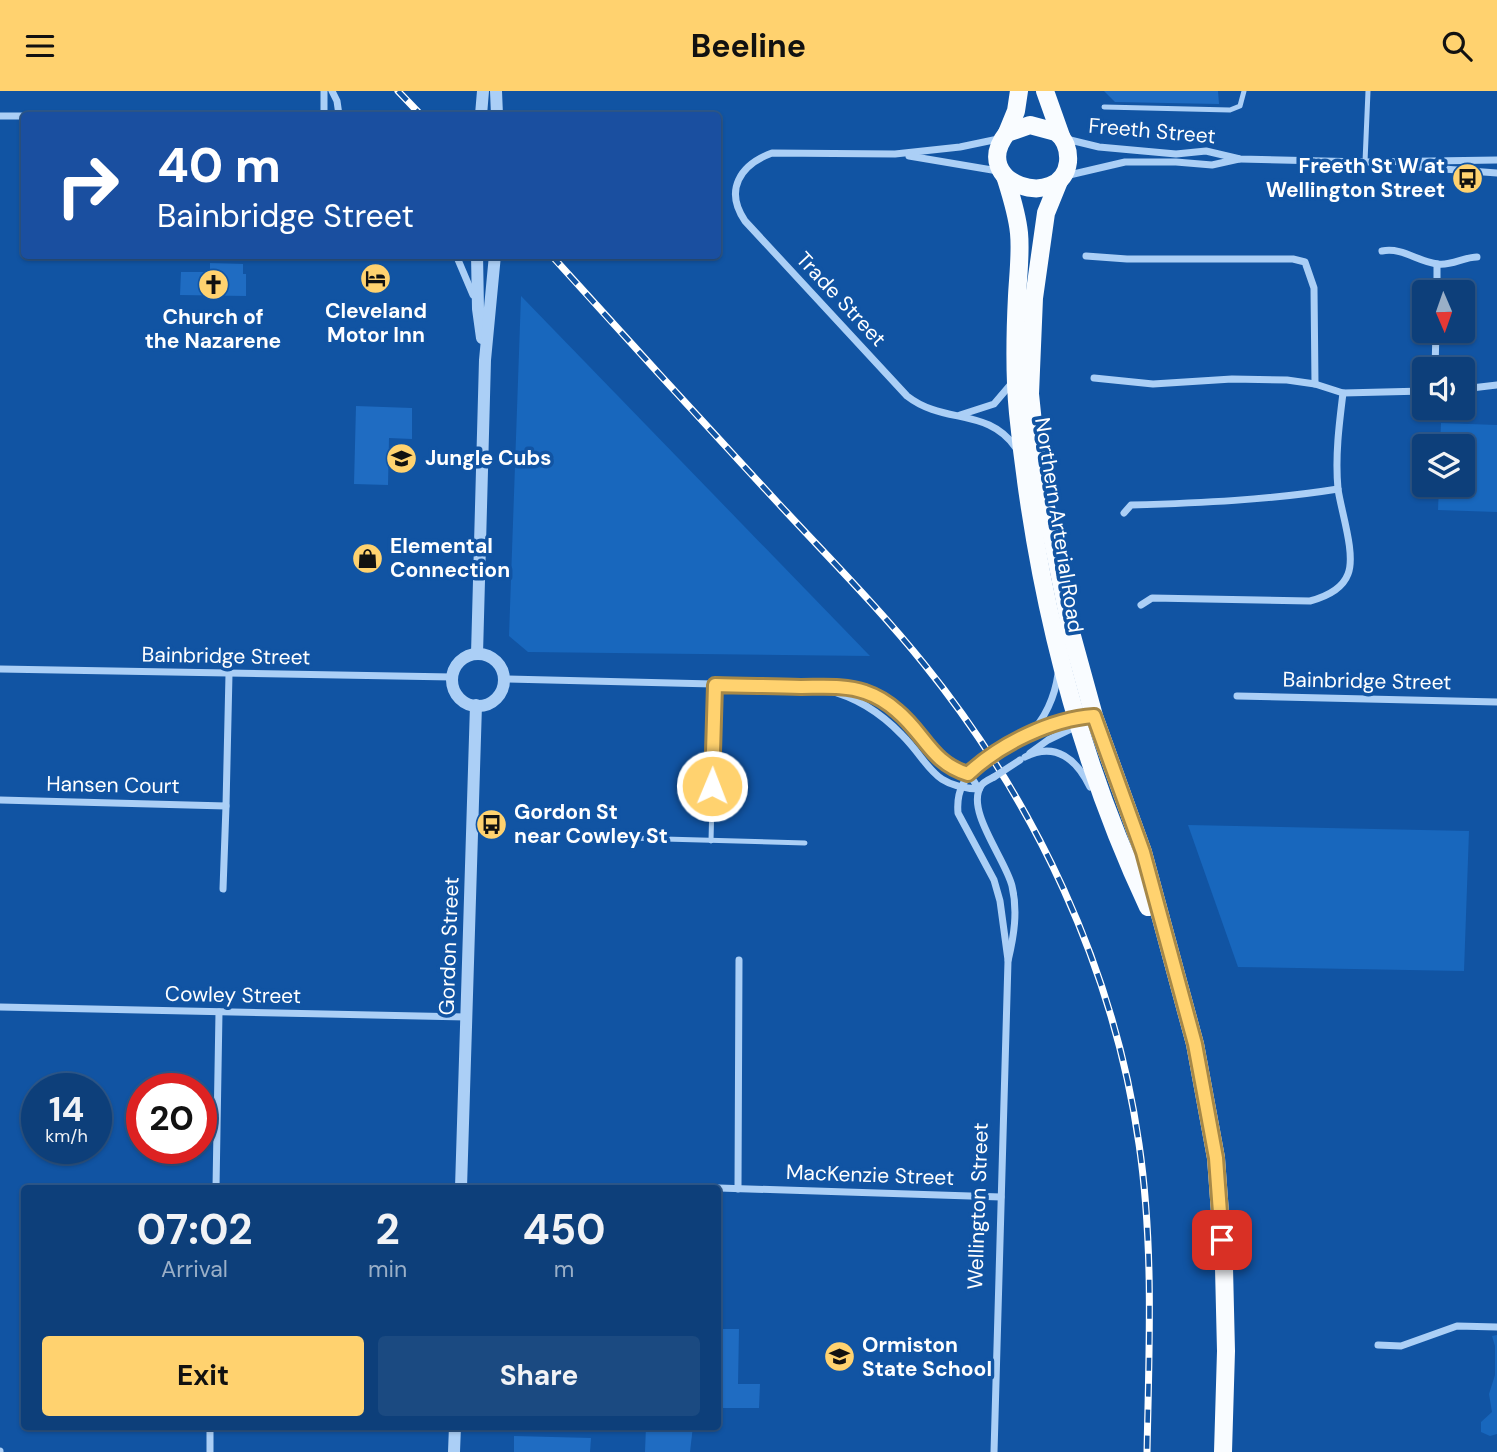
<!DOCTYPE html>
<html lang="en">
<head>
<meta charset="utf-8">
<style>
	:root { --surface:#0d3f7a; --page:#1b4a81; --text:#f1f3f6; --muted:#9aafc7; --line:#2d588b; --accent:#ffd26f }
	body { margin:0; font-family:"DM Sans",sans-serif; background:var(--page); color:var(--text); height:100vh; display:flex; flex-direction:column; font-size:26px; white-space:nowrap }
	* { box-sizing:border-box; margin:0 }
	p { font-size:23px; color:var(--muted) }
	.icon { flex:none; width:38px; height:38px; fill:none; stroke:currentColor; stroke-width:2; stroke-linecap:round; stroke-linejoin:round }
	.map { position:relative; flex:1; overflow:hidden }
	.drawer { position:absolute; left:21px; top:1094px; width:700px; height:245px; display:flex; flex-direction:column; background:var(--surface); border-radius:7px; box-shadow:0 2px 5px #0004,0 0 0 2px var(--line) }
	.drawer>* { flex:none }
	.top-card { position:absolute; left:21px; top:21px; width:700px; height:147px; border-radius:7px; box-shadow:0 2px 5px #0004,0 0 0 2px var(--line); background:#1a4fa0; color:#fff; overflow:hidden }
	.needle { width:46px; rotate:178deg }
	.fabs { position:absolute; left:1412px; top:189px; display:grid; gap:14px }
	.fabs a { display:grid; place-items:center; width:63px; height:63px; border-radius:7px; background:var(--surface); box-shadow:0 2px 5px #0004,0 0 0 2px var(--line); font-size:35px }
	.speed { position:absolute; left:21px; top:982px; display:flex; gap:14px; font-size:35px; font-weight:700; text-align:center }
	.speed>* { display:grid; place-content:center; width:91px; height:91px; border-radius:50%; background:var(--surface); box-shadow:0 2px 5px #0004,0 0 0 2px var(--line); line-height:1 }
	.speed small { font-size:18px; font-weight:400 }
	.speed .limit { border:10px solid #d22; background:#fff; color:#111 }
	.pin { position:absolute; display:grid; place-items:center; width:60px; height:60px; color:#fff; margin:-30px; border-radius:14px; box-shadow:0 4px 10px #0006 }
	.me { position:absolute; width:77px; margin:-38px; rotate:1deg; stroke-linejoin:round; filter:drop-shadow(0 0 5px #0008) }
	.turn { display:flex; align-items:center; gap:24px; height:147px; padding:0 21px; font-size:32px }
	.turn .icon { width:91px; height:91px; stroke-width:2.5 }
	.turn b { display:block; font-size:49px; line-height:60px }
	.eta { display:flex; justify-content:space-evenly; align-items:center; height:119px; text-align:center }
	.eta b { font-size:42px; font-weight:700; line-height:49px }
	.cta { display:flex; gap:14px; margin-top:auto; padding:14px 21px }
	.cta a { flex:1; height:80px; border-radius:7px; background:var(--accent); color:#111; font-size:28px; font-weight:700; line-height:80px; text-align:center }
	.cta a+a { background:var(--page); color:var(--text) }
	header { display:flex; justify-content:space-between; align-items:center; height:91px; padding:0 21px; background:var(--accent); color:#111; font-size:32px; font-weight:700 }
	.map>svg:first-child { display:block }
	.green { fill:#1867bd }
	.building { fill:#1f6cc2 }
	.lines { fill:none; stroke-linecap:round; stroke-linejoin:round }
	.service { stroke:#abcff6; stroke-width:5 }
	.minor { stroke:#abcff6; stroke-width:7 }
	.tertiary { stroke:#abcff6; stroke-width:12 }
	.primary { stroke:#f9fcff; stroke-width:18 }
	.rail-casing { stroke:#fff; stroke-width:7 }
	.rail { stroke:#1154a3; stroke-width:4.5; stroke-dasharray:13; stroke-linecap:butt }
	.minor-bridge { stroke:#abcff6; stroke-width:7 }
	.route-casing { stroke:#a68848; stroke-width:18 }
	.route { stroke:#ffd26f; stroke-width:12 }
	.labels { text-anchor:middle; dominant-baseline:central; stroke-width:7; stroke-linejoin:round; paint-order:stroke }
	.street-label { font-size:21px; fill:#fff; stroke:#1154a3 }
	.poi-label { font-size:21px; font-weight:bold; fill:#fff; stroke:#1154a3; text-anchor:start }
</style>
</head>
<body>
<header><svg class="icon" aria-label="menu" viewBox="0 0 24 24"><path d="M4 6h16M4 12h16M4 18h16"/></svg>Beeline<svg class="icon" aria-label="search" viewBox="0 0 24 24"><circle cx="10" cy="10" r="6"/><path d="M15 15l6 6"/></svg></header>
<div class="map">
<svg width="1497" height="1361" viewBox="0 0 1497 1361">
	<rect width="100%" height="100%" fill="#1154a3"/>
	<g class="green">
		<polygon points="521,205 870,565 528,561 509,545"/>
		<polygon points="1441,332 1497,334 1497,421 1438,419 1439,394 1463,394 1463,355 1440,355"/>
		<polygon points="1188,734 1469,740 1464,880 1238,876"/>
		<polygon points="1497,1244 1497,1343 1490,1345 1481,1341 1481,1331 1492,1321 1489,1303 1495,1284 1495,1255 1492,1245"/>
	</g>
	<g class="building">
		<polygon points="1104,0 1218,0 1219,13 1115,11"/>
		<polygon points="210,172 243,173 243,183 246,183 246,205 180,204 181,181 210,181"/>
		<polygon points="356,315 412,317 412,348 389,347 388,394 354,393"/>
		<polygon points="718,1238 739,1238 738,1293 760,1293 759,1317 718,1317"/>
		<polygon points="646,1335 693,1335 690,1361 645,1361"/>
		<polygon points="514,1345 591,1347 590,1361 514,1361"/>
	</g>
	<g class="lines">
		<g class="service">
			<polyline points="1104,16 1230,19 1240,15 1244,0"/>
			<polyline points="1365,71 1368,0"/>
			<polyline points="628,747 805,752"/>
			<polyline points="711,750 715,595"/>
		</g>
		<g class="minor">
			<polyline points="324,0 324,24"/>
			<polyline points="332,0 337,10 339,24"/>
			<polyline points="0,25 24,25"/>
			<path d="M1003,47L960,56L895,63L772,62C740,74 724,99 745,130L907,305C944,334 988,316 1016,357"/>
			<polyline points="1066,48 1099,56 1176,63 1206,60 1240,68 1365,71 1497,69"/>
			<polyline points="909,65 998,80"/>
			<polyline points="1404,75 1497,82"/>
			<polyline points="1065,85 1125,71 1176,71 1212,74 1239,68"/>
			<path d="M1382,160C1403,156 1418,171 1438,173C1451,175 1464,166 1477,166"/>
			<polyline points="456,164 473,204"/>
			<polyline points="1086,165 1127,168 1293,168 1305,171 1314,197 1315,293"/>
			<polyline points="1437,201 1437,173"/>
			<polyline points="1435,278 1436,240"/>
			<polyline points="1094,287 1153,293 1232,288 1287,289 1315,293 1343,302 1424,300"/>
			<polyline points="1463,298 1497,294"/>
			<polyline points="960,324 994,313 1011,293"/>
			<path d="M1124,422L1131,414C1201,412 1269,409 1338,398"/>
			<path d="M1141,514L1152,507L1310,510C1325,506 1342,499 1348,483C1356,463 1341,420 1338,398C1335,366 1339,334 1343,302"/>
			<polyline points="0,578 452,586"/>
			<path d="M504,588L831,596C867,599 889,608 913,635C923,646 930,660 941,670C949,678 963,678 970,685C973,688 976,694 979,698"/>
			<path d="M827,599C856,606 882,623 902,644C931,673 931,696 979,698"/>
			<polyline points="1237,605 1497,611"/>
			<path d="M1028,644C1045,629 1055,605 1058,583"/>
			<polyline points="1009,655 1050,634 1075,626"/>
			<polyline points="1030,662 1048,649 1077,635"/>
			<path d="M1025,666C1056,650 1077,669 1090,696"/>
			<path d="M984,671C965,684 956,699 958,722L994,789L1000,810L1008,869"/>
			<path d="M994,686C990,688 983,691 981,695C965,719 1006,769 1012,795C1018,820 1014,845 1008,870L994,1361"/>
			<polyline points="0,709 226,715 229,583"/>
			<polyline points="223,798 226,715"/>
			<polyline points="0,916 466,926"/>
			<polyline points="689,1096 1001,1106"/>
			<polyline points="216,1097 219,921"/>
			<polyline points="738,1098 739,869"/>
			<polyline points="1378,1254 1401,1255 1457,1235 1497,1236"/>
			<polyline points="0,1360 0,1361"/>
			<polyline points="210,1361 210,1335"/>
		</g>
		<g class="tertiary">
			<polyline points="496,0 497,24"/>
			<polyline points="481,24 483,0"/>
			<polyline points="477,164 478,218 482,247"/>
			<polyline points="477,563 485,269 495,164"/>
			<circle cx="478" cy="589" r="26"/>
			<polyline points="461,1097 476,614"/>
			<polyline points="454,1361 455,1335"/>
		</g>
		<g class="primary">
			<polyline points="1045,0 1061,45"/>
			<path d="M1030,34L1056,41C1065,48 1069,59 1068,71C1062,121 967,93 1007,42Z"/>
			<polyline points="1007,42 1016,20 1019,0"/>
			<path d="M1005,85C1011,104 1017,122 1019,142C1021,162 1018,185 1017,205C1015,244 1014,282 1018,322C1035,494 1074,658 1148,816"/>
			<polyline points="1059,90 1046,122 1034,207 1030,303 1037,371 1072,545 1094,625 1143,761 1195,953 1216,1067 1224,1177 1226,1260 1223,1361"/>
		</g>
		<defs>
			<g id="rail">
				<polyline points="398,0 421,24"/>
				<path d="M551,164C626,247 702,330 778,412C827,465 879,517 924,573C1035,710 1114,878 1139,1053C1154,1156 1149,1258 1147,1361"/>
			</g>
		</defs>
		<use href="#rail" class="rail-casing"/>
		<use href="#rail" class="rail"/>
		<g class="minor-bridge">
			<polyline points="984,671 1009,655"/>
			<polyline points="994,686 1020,669"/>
		</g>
	</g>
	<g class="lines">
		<defs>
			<path id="route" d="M712,695L715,594C743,595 772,595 801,596C822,596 846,594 865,601C877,605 888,612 897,620C925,643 931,672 968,683C1000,653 1051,628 1094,625L1143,761L1195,953L1216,1067L1222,1149"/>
		</defs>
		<use href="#route" class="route-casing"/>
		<use href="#route" class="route"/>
	</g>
	<defs>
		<symbol id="bus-disc" viewBox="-11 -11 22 22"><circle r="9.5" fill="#ffd26f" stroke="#1154a3"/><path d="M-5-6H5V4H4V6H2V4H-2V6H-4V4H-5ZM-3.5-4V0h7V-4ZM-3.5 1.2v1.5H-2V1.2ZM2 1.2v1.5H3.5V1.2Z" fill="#111"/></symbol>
		<symbol id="hotel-disc" viewBox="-11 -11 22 22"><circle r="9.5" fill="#ffd26f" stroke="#1154a3"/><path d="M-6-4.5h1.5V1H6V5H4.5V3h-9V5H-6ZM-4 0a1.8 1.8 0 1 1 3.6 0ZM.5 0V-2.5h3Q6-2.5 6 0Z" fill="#111"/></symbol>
		<symbol id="church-disc" viewBox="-11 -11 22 22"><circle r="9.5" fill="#ffd26f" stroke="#1154a3"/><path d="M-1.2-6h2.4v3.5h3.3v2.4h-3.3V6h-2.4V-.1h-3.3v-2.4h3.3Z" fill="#111"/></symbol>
		<symbol id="school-disc" viewBox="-11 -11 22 22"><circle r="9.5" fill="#ffd26f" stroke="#1154a3"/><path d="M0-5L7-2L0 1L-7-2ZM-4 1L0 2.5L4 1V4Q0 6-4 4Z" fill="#111"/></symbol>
		<symbol id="shop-disc" viewBox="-11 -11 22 22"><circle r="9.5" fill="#ffd26f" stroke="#1154a3"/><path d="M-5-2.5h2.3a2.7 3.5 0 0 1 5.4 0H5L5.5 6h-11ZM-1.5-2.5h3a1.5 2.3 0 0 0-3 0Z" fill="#111"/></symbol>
	</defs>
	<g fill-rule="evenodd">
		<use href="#bus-disc" x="1450" y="70" width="35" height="35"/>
		<use href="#hotel-disc" x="358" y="170" width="35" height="35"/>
		<use href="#church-disc" x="196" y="176" width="35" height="35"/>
		<use href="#school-disc" x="384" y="350" width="35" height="35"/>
		<use href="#shop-disc" x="350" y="450" width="35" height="35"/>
		<use href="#bus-disc" x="474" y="716" width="35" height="35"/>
		<use href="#school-disc" x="822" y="1248" width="35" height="35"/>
	</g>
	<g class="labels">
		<g class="street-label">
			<text transform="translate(1152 40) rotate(5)">Freeth Street</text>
			<text transform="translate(841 208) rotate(47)">Trade Street</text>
			<text transform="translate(1059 434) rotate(81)">Northern Arterial Road</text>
			<text transform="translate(226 565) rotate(1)">Bainbridge Street</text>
			<text transform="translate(1367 590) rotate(1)">Bainbridge Street</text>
			<text transform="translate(113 694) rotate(1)">Hansen Court</text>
			<text transform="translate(449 855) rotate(-88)">Gordon Street</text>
			<text transform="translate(233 904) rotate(1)">Cowley Street</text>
			<text transform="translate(870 1084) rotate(2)">MacKenzie Street</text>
			<text transform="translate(978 1115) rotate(-88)">Wellington Street</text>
		</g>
		<g class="poi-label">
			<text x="1445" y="75" text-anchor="end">Freeth St W at<tspan x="1445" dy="24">Wellington Street</tspan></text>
			<text x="376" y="220" text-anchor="middle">Cleveland<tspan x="376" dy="24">Motor Inn</tspan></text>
			<text x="213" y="226" text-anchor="middle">Church of<tspan x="213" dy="24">the Nazarene</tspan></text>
			<text x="425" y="367">Jungle Cubs</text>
			<text x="390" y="455">Elemental<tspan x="390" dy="24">Connection</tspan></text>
			<text x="514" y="721">Gordon St<tspan x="514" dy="24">near Cowley St</tspan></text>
			<text x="862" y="1254">Ormiston<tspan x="862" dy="24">State School</tspan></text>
		</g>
	</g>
</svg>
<div class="fabs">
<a><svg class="needle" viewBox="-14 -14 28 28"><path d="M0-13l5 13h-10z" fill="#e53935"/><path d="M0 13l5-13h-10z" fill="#9aafc7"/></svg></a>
<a><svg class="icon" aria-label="sound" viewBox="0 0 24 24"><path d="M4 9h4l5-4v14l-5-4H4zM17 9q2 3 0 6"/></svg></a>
<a><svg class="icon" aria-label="layers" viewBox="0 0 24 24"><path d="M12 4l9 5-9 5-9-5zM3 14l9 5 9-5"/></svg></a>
</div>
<div class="speed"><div>14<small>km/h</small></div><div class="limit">20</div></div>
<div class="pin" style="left:1222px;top:1149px;background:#d93025"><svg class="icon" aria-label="arrive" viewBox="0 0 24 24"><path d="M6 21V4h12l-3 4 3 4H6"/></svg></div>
<svg class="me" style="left:712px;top:695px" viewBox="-20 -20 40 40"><circle r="17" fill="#ffd26f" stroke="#fff" stroke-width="3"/><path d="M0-11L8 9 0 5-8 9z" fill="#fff"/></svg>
<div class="top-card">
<div class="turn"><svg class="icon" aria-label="right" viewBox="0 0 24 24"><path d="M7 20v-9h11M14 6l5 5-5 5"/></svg><div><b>40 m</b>Bainbridge Street</div></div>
</div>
<section class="drawer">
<div class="eta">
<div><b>07:02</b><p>Arrival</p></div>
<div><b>2</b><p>min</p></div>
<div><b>450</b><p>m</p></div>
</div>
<div class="cta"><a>Exit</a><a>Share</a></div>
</section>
</div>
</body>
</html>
